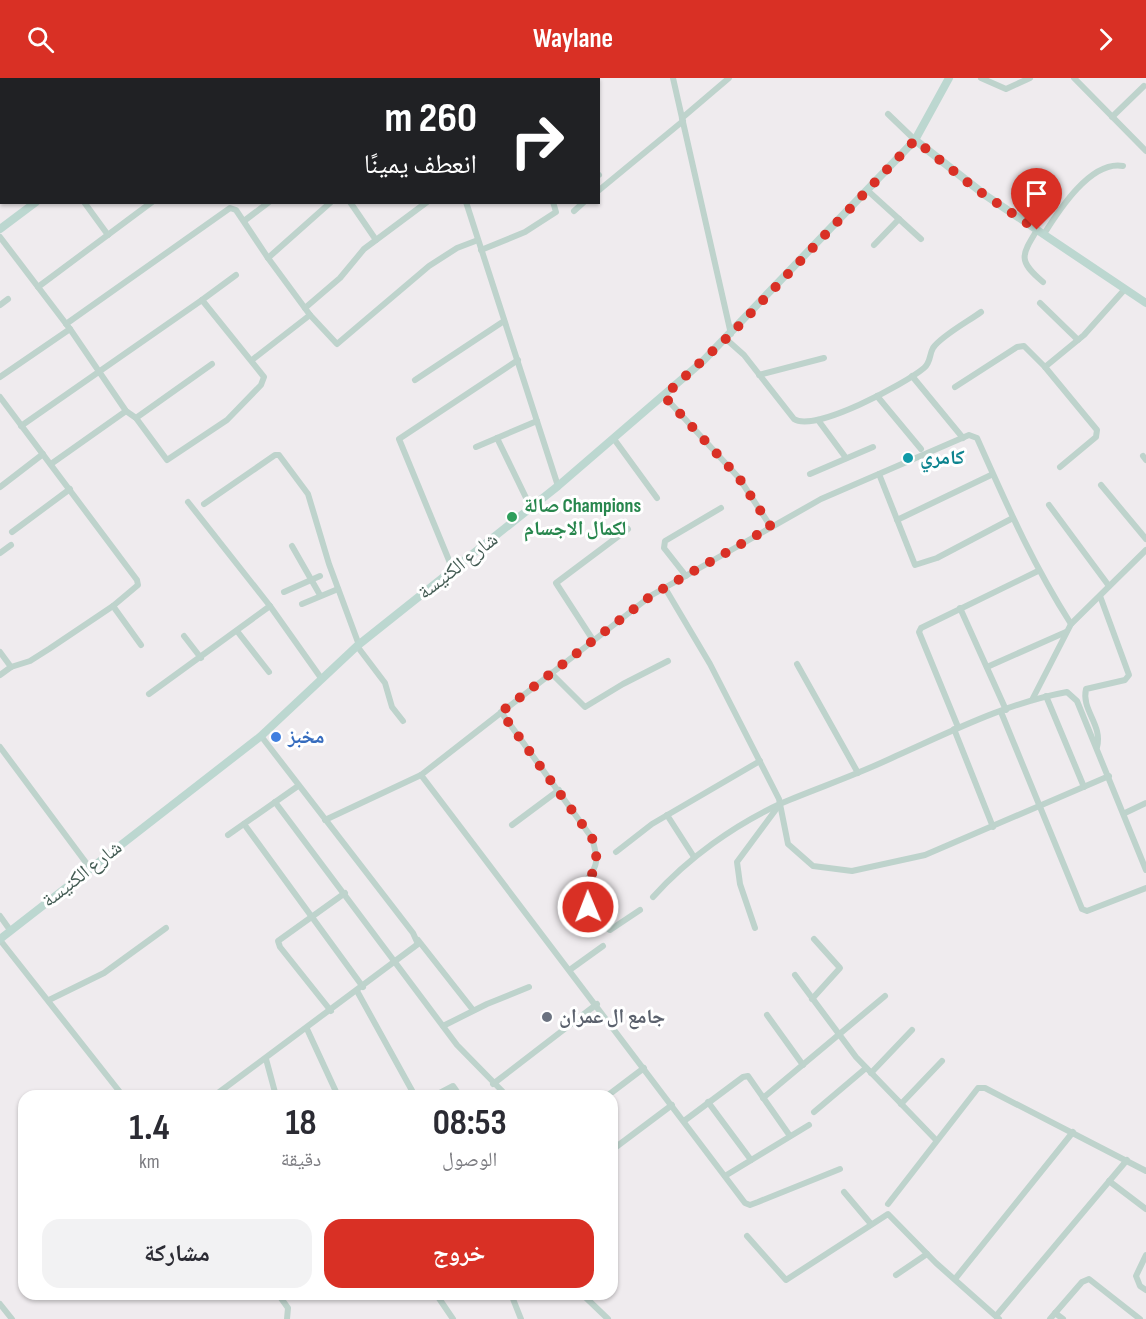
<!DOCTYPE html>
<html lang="ar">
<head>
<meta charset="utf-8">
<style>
	:root { --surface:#fff; --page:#f2f2f3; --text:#2b2b33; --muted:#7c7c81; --accent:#d93025 }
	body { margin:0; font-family:"Sofia Sans Condensed","Noto Naskh Arabic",sans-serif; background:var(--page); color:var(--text); direction:rtl; height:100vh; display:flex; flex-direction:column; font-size:22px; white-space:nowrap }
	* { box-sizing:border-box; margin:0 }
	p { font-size:20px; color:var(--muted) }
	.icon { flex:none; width:33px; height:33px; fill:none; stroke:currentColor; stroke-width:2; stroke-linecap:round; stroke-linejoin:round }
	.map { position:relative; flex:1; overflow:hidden; direction:ltr }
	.details { position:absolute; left:18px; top:1012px; width:600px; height:210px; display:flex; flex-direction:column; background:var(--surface); border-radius:18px; box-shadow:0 2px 4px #0004; direction:rtl }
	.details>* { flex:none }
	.hud { position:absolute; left:0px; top:0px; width:600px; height:126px; box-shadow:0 2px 4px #0004; direction:rtl; background:#202124; color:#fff; overflow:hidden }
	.pin { position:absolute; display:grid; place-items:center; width:51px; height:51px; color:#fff; margin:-62px -26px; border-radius:50% 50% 50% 0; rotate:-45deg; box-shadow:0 0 6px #0007 }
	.pin .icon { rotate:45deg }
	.me { position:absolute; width:66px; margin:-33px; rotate:359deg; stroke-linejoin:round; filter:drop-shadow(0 0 4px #0008) }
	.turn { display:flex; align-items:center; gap:21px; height:126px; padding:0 24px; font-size:27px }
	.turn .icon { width:78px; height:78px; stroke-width:2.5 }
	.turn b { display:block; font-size:42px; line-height:51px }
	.eta { display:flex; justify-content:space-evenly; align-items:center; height:102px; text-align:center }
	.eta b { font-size:36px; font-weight:700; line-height:42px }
	.action { display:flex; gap:12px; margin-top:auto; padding:12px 24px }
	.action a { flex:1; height:69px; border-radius:18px; background:var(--accent); color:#fff; font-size:24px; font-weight:700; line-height:69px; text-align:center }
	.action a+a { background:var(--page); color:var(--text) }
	header { display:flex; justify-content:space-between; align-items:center; height:78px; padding:0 24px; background:var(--accent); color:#fff; font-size:27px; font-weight:700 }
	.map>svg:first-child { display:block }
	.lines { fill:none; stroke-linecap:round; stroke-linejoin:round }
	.street { stroke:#bed3cc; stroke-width:6 }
	.secondary { stroke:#bcd7d0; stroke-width:8 }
	.route { stroke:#d93025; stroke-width:10; stroke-dasharray:0 18 }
	.culture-dot { fill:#0f9aa8; stroke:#fff; stroke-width:2 }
	.leisure-dot { fill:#2e9e5b; stroke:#fff; stroke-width:2 }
	.shop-dot { fill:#3f7fe0; stroke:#fff; stroke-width:2 }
	.worship-dot { fill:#6b7280; stroke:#fff; stroke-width:2 }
	.labels { text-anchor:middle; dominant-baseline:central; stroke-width:6; stroke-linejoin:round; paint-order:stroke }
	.culture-label { font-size:20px; font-weight:bold; fill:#0d838f; stroke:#fff; text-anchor:start }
	.leisure-label { font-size:20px; font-weight:bold; fill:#27864d; stroke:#fff; text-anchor:start }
	.street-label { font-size:20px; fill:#435b53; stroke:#fff }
	.shop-label { font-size:20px; font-weight:bold; fill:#366cbe; stroke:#fff; text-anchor:start }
	.worship-label { font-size:20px; font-weight:bold; fill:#5b616d; stroke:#fff; text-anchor:start }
</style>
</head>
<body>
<header><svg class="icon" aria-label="forward" viewBox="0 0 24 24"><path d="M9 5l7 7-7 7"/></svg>Waylane<svg class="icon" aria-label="search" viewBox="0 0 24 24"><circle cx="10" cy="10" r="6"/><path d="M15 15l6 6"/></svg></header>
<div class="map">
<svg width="1146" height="1241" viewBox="0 0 1146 1241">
	<rect width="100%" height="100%" fill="#efebee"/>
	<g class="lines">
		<g class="street">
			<polyline points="162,0 163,2"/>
			<polyline points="238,0 239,2"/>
			<polyline points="264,0 265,2"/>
			<polyline points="429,0 429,2"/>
			<polyline points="469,0 470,2"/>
			<polyline points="544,0 545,2"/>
			<polyline points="673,0 731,256"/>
			<polyline points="981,0 1006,11 1030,0"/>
			<polyline points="1074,0 1146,73"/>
			<polyline points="346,2 348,0"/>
			<polyline points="416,2 418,0"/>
			<polyline points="888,36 915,62"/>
			<polyline points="1112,39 1144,8"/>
			<polyline points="682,40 729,0"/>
			<polyline points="598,96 599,97"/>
			<polyline points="867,112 921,161"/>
			<polyline points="598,113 683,43"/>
			<polyline points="84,124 108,157"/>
			<polyline points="350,124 376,162"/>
			<polyline points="466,124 558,408"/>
			<polyline points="574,133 584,124"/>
			<polyline points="244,143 269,124"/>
			<path d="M1037,152C1021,178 1018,183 1043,204"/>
			<path d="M1044,156C1059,132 1091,82 1123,88"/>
			<path d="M0,159L70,251L126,333L136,340L167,382L227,342L261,307L264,299L202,222C141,264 82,306 21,348"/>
			<polyline points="874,167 899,141"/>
			<polyline points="481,172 525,154 556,134 553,124"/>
			<polyline points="268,180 331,124"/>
			<polyline points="38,209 152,124"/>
			<polyline points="202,222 236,197"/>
			<polyline points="1040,225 1078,262"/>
			<polyline points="0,227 8,221"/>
			<polyline points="305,230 340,200 364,171 427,124"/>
			<polyline points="66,246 230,130 236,132 268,180 310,237 337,266 429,188 457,170 478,162"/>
			<path d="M726,261L744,277L794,341C814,355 905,306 924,290C931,284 929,277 933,270C941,258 969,243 981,234"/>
			<polyline points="252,282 310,237"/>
			<polyline points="1045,289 1084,257 1125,211"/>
			<polyline points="759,297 824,280"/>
			<polyline points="912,298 963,360"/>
			<polyline points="0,299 70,251"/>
			<polyline points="415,302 504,243"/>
			<polyline points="955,309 1017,269 1024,268 1045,289 1097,352 1096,359 1060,389"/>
			<polyline points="664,318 739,400 771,449"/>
			<polyline points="877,318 921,371"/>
			<polyline points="0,319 137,502 138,507 113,528 49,571 30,583 11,589 0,597"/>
			<polyline points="136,340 212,286"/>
			<polyline points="818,342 846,380"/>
			<polyline points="497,360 531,430"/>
			<polyline points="614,361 657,420"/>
			<polyline points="476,369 537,343"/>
			<polyline points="1143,378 1146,382"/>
			<polyline points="51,386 126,333"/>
			<polyline points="810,396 873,369"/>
			<polyline points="879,396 915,487 937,480 1011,441"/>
			<polyline points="1101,407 1146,461"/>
			<polyline points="0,409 43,376"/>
			<polyline points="188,424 270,528 321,600"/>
			<polyline points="204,426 275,377 279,377 308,416 329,486 359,567"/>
			<polyline points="1049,427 1109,508"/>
			<polyline points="897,442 991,397"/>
			<polyline points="12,454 70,411"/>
			<polyline points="292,468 320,517"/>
			<polyline points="0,475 11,467"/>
			<polyline points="453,492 399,361 518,282"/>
			<polyline points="686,498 664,470 665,463 721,430"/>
			<polyline points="665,510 710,586 779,721 788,766 813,788 852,793 925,777 1109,698"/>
			<polyline points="284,514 320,498"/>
			<polyline points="302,526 338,511"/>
			<polyline points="113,528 141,567"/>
			<polyline points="960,530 1006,632"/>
			<polyline points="237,553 269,594"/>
			<polyline points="184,558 201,580"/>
			<polyline points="593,562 556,505 628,451"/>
			<polyline points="357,568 385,605 392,629 403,643"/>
			<polyline points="0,574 11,589"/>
			<polyline points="797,586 858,695"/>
			<polyline points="987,589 1066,554"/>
			<polyline points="551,595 585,629 623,606 668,583"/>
			<polyline points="149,616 270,528"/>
			<polyline points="1046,618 1084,709"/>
			<polyline points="1033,620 1071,546 1146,472"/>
			<path d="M501,634L592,760C594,768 597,776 596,784C595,793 589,797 585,805C577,820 597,845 610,852L640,832"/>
			<polyline points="1001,634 1082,831 1087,833 1146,810"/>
			<polyline points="958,649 919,554 921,550 1038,493"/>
			<polyline points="954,651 993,749"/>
			<polyline points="0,669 90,790"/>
			<path d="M1097,669C1103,647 1081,632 1086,611L1125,602L1129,597L1100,518"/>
			<polyline points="421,697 745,1125 750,1127 758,1124 840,1091"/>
			<polyline points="275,724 457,967 507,1018"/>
			<polyline points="1125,735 1146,725"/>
			<polyline points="667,737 694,779"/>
			<path d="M325,742L421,697L652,517L821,421L969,357L977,360C1007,427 1031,483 1071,546"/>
			<polyline points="244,746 363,909"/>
			<polyline points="512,747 559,712"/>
			<polyline points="228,757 298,708"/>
			<polyline points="616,774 652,746 760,683"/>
			<path d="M653,819C688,780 734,747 782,725C820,709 859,696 896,678C952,653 1007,625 1067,614L1077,623L1146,792"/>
			<polyline points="0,838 10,852"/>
			<polyline points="755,850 740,806 737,784 777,730"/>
			<polyline points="0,862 123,1018"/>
			<polyline points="418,862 473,932"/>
			<polyline points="571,891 603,868"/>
			<polyline points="795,897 856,979 936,1062"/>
			<polyline points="357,913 415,1018"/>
			<polyline points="812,921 840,890 814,861"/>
			<polyline points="49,922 104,895 166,850"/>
			<polyline points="331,933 280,869 278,863 345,815"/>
			<polyline points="767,937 803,987"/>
			<polyline points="443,948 487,926 529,909"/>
			<polyline points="307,951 338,1018"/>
			<polyline points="266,981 276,1018"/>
			<polyline points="871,995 912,952"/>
			<polyline points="493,1006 597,926"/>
			<polyline points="214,1018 418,866 413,855 261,658"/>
			<polyline points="434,1018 453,1008 460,1018"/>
			<polyline points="607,1018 644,990"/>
			<polyline points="763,1020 885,918"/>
			<polyline points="708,1024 751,1082"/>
			<polyline points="901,1026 942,983"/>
			<polyline points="814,1034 866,990"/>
			<polyline points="684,1043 743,999 748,998 790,1058"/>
			<polyline points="612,1072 672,1027"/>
			<polyline points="725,1098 809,1047"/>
			<polyline points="1109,1103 1146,1131"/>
			<polyline points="844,1114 871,1146"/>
			<polyline points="888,1126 978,1010 985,1010 1146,1093"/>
			<polyline points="747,1158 786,1202 888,1136 936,1185 999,1241"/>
			<polyline points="1146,1177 1136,1198 1140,1208 1146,1212"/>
			<polyline points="896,1197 927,1176"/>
			<polyline points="955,1201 1073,1054"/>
			<polyline points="278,1216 288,1230 287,1241"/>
			<polyline points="436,1216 453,1241"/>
			<polyline points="511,1216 521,1241"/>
			<polyline points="582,1216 608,1241"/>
			<polyline points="0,1226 12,1241"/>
			<polyline points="1055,1235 1063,1241"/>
			<polyline points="996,1238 1127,1082"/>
			<polyline points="1050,1241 1082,1204 1089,1201 1140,1241"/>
		</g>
		<g class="secondary">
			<polyline points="199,2 201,0"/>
			<polyline points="915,62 985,117 1146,225"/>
			<polyline points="0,151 36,124"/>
			<polyline points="0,861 261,658 357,568 558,408 703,283 915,62 949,0"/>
		</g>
	</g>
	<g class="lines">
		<path class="route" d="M588,829C579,802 587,811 595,789C598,780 595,769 592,760L501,634L652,517L771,449L739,400L664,318L731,256L915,62L976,111L1037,152"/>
	</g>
	<circle class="culture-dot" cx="908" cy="380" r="6"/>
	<circle class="leisure-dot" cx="512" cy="439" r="6"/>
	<circle class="shop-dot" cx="276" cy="659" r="6"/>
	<circle class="worship-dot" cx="547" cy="939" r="6"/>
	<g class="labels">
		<g class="culture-label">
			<text x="920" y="380">كامري</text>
		</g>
		<g class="leisure-label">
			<text x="524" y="428">صالة Champions<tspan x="524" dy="23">لكمال الاجسام</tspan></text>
		</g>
		<g class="street-label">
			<text transform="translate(458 488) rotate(-38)">شارع الكنيسة</text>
			<text transform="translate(82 796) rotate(-38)">شارع الكنيسة</text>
		</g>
		<g class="shop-label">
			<text x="288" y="659">مخبز</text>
		</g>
		<g class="worship-label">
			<text x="559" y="939">جامع ال عمران</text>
		</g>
	</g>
</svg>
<div class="pin" style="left:1037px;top:152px;background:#d93025"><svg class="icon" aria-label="arrive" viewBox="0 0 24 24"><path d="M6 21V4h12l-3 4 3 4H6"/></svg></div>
<svg class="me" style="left:588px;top:829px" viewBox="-20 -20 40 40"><circle r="17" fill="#d93025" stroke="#fff" stroke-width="3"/><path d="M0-11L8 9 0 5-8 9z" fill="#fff"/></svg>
<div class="hud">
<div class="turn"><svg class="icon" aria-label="right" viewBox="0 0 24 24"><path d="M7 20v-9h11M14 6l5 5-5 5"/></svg><div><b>260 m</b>انعطف يمينًا</div></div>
</div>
<section class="details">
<div class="eta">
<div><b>08:53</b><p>الوصول</p></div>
<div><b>18</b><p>دقيقة</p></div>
<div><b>1.4</b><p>km</p></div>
</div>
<div class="action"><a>خروج</a><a>مشاركة</a></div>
</section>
</div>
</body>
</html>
